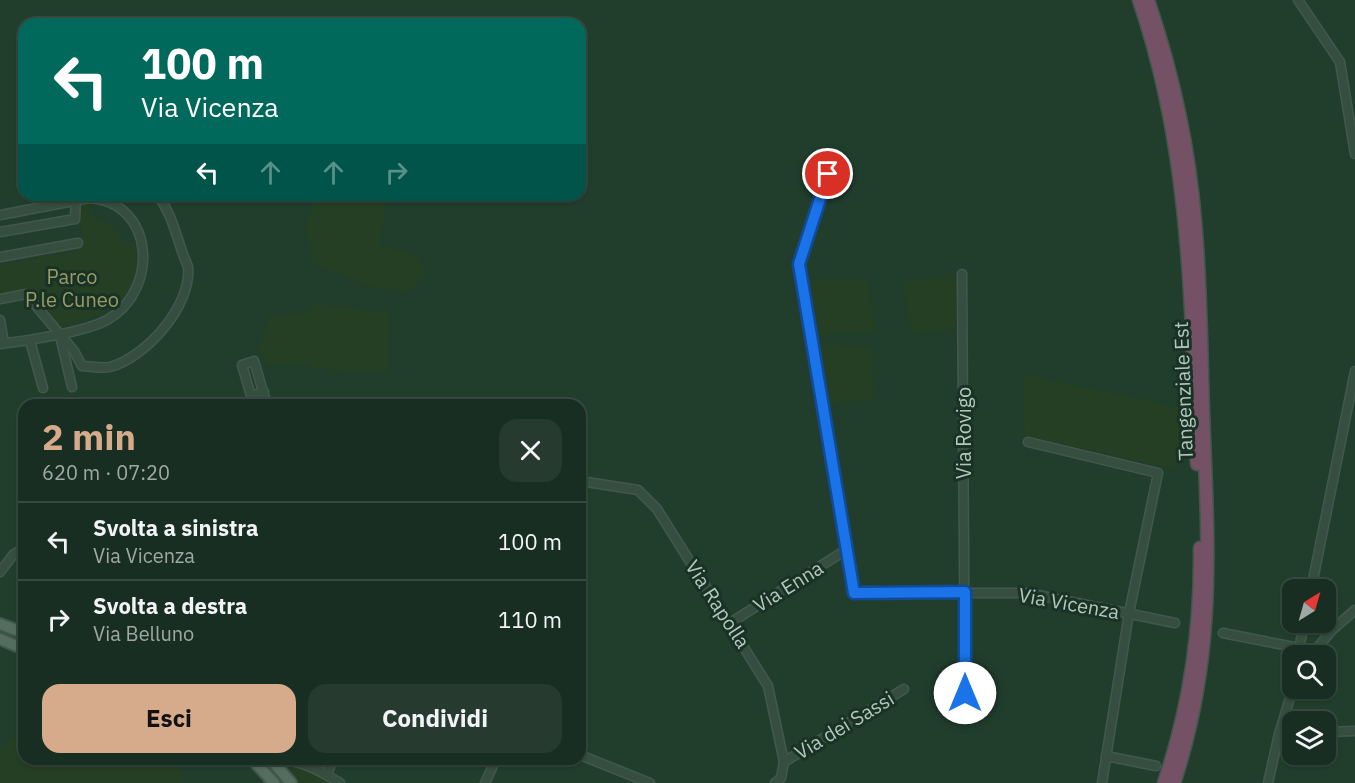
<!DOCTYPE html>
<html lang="it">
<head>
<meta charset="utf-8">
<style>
	:root { --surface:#192e22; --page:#263a2f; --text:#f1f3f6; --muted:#9fa8a5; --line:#374a40; --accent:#d6ab8b }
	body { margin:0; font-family:"IBM Plex Sans",sans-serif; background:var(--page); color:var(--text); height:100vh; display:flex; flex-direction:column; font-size:22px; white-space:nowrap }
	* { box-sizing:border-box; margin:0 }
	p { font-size:20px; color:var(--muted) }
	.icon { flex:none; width:33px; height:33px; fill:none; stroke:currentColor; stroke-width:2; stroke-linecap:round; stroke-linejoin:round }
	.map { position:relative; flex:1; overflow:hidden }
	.details { position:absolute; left:18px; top:399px; width:568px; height:366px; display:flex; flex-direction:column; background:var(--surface); border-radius:18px; box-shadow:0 2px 4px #0004,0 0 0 2px var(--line) }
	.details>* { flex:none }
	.guide { position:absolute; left:18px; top:18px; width:568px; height:183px; border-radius:18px; box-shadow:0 2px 4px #0004,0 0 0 2px var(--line); background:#00695c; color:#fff; overflow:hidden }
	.needle { width:39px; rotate:37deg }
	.fabs { position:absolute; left:1282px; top:579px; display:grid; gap:12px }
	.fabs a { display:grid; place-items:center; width:54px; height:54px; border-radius:12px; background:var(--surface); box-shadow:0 2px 4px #0004,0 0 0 2px var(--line); font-size:30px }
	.pin { position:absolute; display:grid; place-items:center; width:51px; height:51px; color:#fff; margin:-26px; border:3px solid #fff; border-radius:50%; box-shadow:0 2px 6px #0007 }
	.me { position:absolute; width:66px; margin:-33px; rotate:0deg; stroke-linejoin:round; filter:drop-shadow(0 0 4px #0008) }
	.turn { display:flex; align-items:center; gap:21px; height:126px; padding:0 24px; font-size:27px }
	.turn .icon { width:78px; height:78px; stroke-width:2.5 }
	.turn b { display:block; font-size:42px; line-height:51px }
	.lanes { display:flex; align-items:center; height:57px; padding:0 24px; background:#0003; justify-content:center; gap:30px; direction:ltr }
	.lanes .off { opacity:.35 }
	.round { display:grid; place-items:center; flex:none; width:63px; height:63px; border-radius:18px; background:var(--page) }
	.summary { display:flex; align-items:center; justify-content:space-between; height:102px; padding:0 24px }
	h1 { font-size:36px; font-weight:800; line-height:45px; color:var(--accent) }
	.action { display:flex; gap:12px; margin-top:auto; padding:12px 24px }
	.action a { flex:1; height:69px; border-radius:18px; background:var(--accent); color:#111; font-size:24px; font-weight:800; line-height:69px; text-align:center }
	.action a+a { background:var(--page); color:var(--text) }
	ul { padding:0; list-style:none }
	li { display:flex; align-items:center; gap:18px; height:78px; padding:0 24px; border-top:2px solid var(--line) }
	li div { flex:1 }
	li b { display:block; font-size:22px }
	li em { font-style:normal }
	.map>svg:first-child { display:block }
	.green { fill:#243f23 }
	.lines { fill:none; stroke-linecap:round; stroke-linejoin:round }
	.minor-casing { stroke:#41594c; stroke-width:11 }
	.major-casing { stroke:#41594c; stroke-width:14 }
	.highway-casing { stroke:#40584b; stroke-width:15 }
	.minor { stroke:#354e40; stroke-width:8 }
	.major { stroke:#536e5f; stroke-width:10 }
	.highway { stroke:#745164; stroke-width:12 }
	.route-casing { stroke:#114b97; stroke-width:15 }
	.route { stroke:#1a73e8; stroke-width:10 }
	.labels { text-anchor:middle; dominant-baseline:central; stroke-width:6; stroke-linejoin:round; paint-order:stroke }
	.park-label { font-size:20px; fill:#979c65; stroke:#1a3225 }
	.street-label { font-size:20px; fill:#b0c9bc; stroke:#1a3225 }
</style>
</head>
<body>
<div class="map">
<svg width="1355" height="783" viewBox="0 0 1355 783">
	<rect width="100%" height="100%" fill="#213e2d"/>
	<g class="green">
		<polygon points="322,195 388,195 379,245 415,254 428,270 410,292 372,287 313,263 305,223"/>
		<path d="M92,204L91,215L112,226L125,243L134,241C154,298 103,318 59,325L28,290L0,295V265L77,251V246L84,245L81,224H78L82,205Z"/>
		<polygon points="957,277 957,329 912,333 902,280"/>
		<polygon points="868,279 875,333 820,335 809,280"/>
		<polygon points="317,304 390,313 388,372 340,372 301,364 268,366 258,348 270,316 303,313"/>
		<polygon points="819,344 871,347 876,398 829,404"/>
		<polygon points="1023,374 1183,408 1176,469 1025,436"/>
		<polygon points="24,730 24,759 174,759 187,783 0,783 0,748"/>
		<polygon points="295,765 331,783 299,783 290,772"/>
	</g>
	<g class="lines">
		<defs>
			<g id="minor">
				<polyline points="1298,0 1340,62 1355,154"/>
				<polyline points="834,154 799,264 854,593 1028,593 1175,623"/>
				<path d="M0,215L89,198C155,202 160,290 107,320C85,332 26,341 0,344"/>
				<polyline points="0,232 75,219 76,195"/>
				<polyline points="0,257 78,243"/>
				<polyline points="962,274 965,693"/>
				<path d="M0,299L26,294L74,351L82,366C90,366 101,369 110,367C145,358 192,306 188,267C187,263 184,258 183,254C175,232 172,215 158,195"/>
				<polyline points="0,320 4,343"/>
				<polyline points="60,336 72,387"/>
				<polyline points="30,341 43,388"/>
				<polyline points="264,392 251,396 242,365 254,361 267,405"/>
				<polyline points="1028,442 1158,473 1129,613 1102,783"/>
				<polyline points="580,481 638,490 657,509 768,686 784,762 781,778 775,783"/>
				<polyline points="0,572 13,555 24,548"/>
				<polyline points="1311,590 1355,371"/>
				<polyline points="730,623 846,550"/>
				<polyline points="1223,633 1299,648"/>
				<polyline points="1298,656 1304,622"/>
				<polyline points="1311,656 1331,631 1355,610"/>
				<polyline points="1326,732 1355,731"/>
				<polyline points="1279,734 1293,733"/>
				<polyline points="580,755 650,783"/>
				<polyline points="1106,756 1156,766"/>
				<path d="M273,761C298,758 319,770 340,783"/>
				<polyline points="784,762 904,689"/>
				<polyline points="326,775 334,759"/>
				<polyline points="485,783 496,759"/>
				<polyline points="1268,783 1279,734 1293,688"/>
			</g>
			<g id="major">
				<polyline points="0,624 24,633"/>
				<polyline points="0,639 24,649"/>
				<polyline points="252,759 274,783"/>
				<polyline points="271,759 291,783"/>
			</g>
			<g id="highway">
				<path d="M1139,0C1191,152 1191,306 1197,464"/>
				<path d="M1148,0C1172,71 1189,146 1195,221C1201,284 1201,348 1203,411C1208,544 1217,654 1174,783"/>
				<path d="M1164,783C1190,706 1201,628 1200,548"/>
			</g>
		</defs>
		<use href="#minor" class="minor-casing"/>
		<use href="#major" class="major-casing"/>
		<use href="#highway" class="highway-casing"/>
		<use href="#minor" class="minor"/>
		<use href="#major" class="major"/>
		<use href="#highway" class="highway"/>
	</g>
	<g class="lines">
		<defs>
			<polyline id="route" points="828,174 799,264 854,593 965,592 965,693"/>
		</defs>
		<use href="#route" class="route-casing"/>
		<use href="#route" class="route"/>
	</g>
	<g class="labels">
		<g class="park-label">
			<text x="72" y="276">Parco<tspan x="72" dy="23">P.le Cuneo</tspan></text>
		</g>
		<g class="street-label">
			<text transform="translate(1183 391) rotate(-92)">Tangenziale Est</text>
			<text transform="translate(963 433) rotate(-90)">Via Rovigo</text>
			<text transform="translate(788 586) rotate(-32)">Via Enna</text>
			<text transform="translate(1069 603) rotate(10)">Via Vicenza</text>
			<text transform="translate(718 604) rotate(57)">Via Rapolla</text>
			<text transform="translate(844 725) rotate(-31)">Via dei Sassi</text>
		</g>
	</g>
</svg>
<div class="fabs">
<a><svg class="needle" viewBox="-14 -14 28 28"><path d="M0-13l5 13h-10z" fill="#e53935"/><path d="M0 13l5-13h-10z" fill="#9fa8a5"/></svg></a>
<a><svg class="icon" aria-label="search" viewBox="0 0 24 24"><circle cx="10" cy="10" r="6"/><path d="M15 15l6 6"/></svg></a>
<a><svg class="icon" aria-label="layers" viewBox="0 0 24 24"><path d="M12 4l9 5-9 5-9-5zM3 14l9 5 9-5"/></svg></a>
</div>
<div class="pin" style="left:828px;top:174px;background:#d93025"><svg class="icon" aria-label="arrive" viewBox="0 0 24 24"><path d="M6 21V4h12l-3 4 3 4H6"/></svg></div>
<svg class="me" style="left:965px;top:693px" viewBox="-20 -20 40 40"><circle r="19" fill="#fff"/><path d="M0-13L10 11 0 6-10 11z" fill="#1a73e8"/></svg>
<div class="guide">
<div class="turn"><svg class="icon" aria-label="left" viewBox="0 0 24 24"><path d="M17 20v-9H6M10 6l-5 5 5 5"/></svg><div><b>100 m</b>Via Vicenza</div></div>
<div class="lanes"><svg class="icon" aria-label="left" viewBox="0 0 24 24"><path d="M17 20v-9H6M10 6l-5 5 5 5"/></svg><svg class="icon off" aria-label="ahead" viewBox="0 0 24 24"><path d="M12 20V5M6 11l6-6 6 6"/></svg><svg class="icon off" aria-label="ahead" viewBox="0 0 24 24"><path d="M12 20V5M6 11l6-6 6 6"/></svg><svg class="icon off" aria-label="right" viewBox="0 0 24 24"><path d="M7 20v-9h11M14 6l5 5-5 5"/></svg></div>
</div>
<section class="details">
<div class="summary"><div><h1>2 min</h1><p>620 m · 07:20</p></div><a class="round"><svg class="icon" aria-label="close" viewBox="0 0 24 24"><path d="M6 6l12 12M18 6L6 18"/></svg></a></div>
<ul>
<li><svg class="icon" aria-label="left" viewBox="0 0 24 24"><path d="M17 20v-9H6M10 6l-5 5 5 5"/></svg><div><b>Svolta a sinistra</b><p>Via Vicenza</p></div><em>100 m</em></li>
<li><svg class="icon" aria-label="right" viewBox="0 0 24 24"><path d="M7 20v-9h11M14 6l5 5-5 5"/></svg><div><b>Svolta a destra</b><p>Via Belluno</p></div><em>110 m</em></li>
</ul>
<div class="action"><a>Esci</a><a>Condividi</a></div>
</section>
</div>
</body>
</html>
